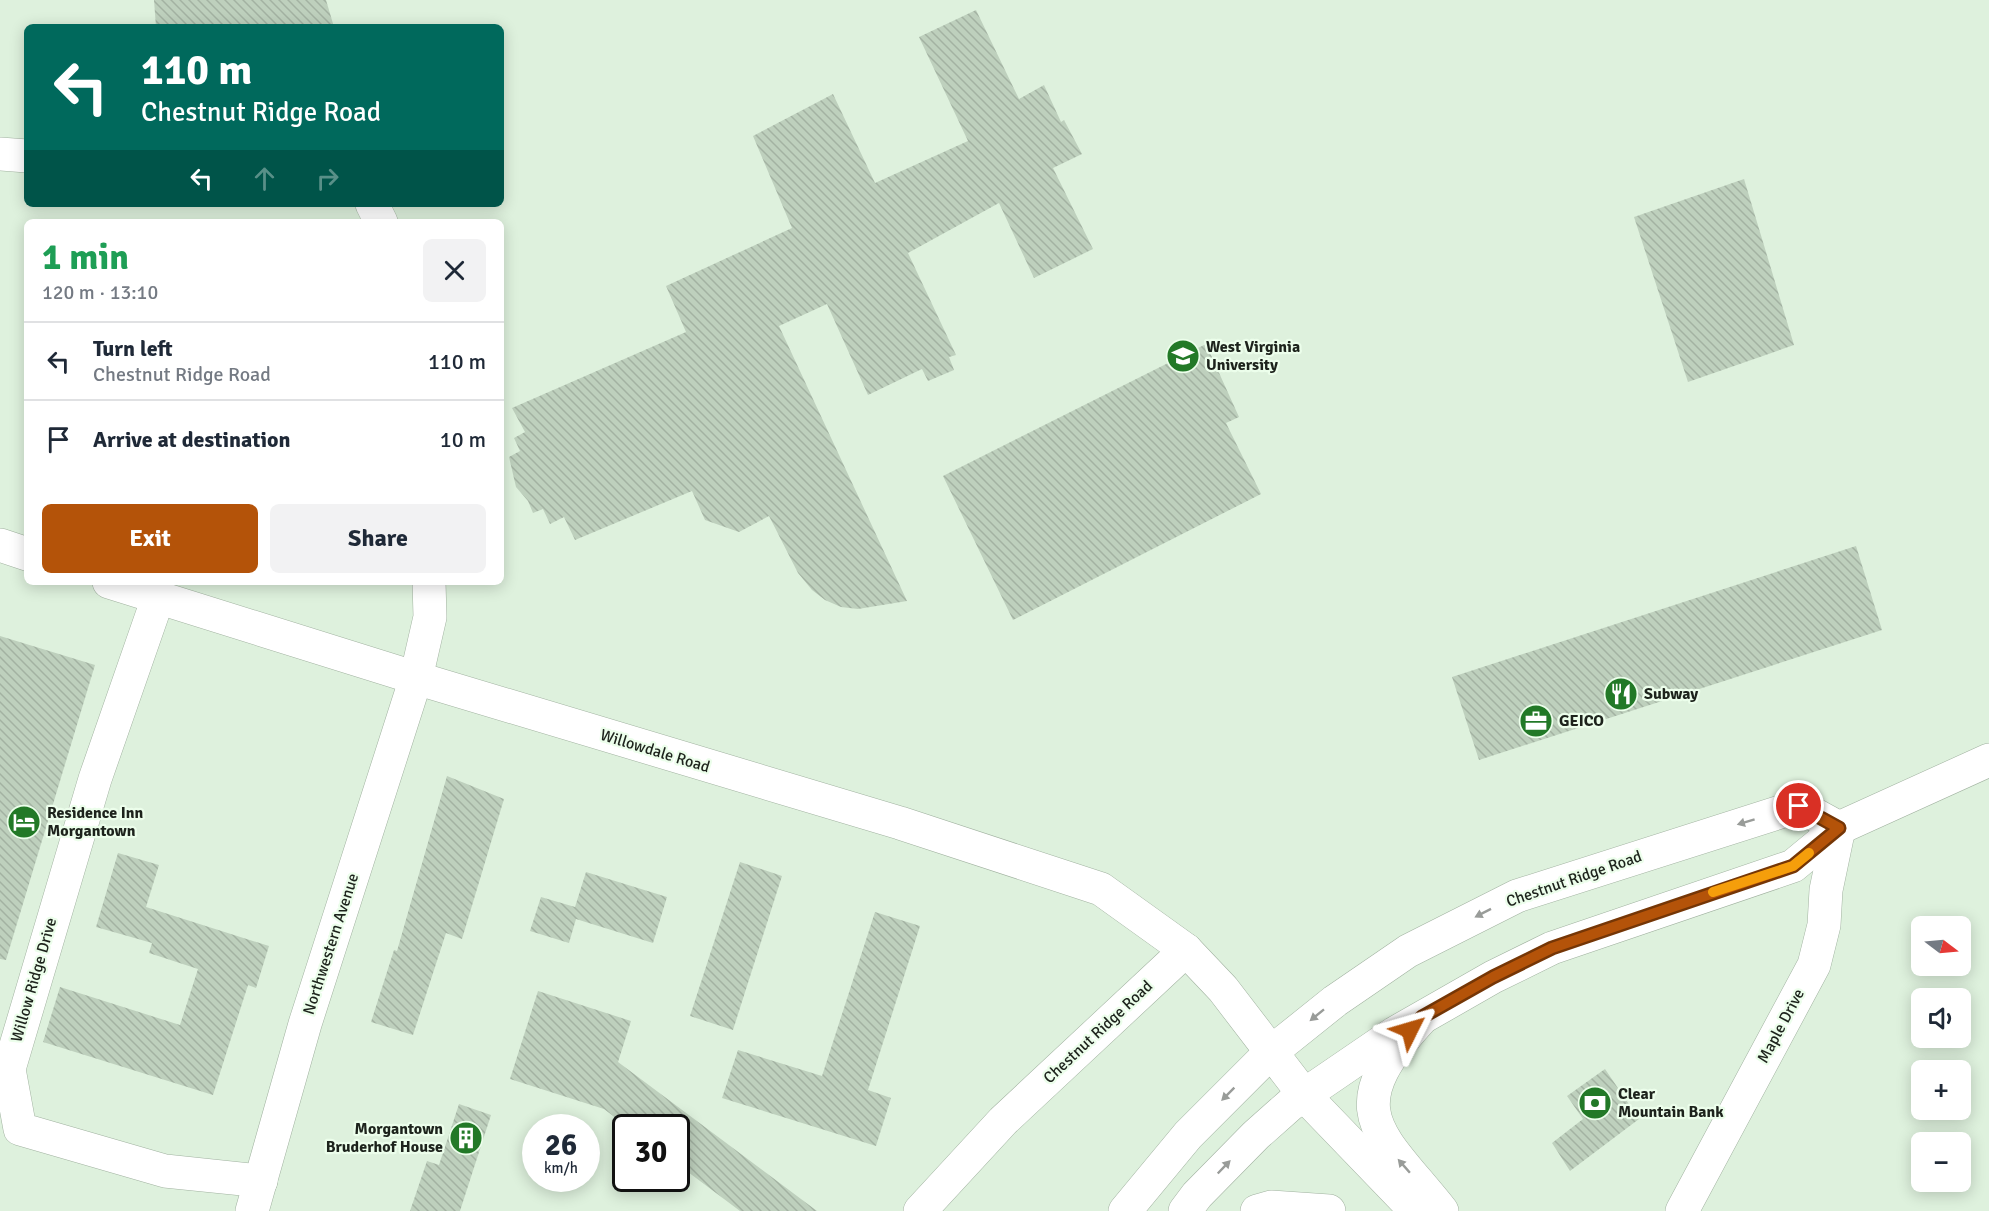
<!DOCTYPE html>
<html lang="en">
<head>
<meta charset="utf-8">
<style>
	:root { --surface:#fff; --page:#f2f2f3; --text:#1f2937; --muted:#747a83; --line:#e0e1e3; --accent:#b45309 }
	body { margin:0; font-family:Signika,sans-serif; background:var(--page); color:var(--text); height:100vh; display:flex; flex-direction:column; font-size:22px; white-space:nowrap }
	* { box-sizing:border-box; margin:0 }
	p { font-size:20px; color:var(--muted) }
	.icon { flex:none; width:33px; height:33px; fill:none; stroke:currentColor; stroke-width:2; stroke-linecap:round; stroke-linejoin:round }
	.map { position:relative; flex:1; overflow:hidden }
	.panel { position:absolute; left:24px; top:219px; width:480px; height:366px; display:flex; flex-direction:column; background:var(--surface); border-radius:9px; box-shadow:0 3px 15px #0003 }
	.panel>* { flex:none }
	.guide { position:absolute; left:24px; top:24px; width:480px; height:183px; border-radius:9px; box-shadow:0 3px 15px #0003; background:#00695c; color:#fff; overflow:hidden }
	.needle { width:39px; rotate:106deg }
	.buttons { position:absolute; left:1911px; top:916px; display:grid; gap:12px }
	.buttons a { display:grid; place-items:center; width:60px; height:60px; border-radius:9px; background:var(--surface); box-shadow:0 3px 15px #0003; font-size:30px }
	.speed { position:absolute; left:522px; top:1114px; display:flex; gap:12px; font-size:30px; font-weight:700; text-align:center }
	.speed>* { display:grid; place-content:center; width:78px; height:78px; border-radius:50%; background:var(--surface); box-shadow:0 3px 15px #0003; line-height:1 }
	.speed small { font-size:15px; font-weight:400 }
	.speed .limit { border:3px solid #111; border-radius:9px; background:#fff; color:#111 }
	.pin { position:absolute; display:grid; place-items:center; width:51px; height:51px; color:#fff; margin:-26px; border:3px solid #fff; border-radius:50%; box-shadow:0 2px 6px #0007 }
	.me { position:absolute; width:66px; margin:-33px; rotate:50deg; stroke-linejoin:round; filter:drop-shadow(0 0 4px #0008) }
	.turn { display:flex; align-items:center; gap:21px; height:126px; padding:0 18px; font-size:27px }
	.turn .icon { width:78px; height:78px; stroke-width:2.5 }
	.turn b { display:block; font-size:42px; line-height:51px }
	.lanes { display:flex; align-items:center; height:57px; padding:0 18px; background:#0003; justify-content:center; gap:30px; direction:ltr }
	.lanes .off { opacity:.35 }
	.round { display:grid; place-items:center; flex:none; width:63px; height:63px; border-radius:9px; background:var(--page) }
	.head { display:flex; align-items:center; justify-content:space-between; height:102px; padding:0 18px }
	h1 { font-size:36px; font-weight:700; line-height:45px; color:#1e9e55 }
	.cta { display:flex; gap:12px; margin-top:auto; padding:12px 18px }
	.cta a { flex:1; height:69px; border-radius:9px; background:var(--accent); color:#fff; font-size:24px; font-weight:700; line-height:69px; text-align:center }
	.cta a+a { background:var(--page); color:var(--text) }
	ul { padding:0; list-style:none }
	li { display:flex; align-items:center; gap:18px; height:78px; padding:0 18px; border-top:2px solid var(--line) }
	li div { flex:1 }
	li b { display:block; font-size:22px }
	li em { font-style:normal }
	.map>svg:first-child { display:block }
	.building { fill:url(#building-back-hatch) }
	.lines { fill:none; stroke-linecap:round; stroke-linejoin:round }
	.street-casing { stroke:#a1b2a0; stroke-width:34 }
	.secondary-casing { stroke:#a1b2a0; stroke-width:34 }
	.primary-casing { stroke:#a1b2a0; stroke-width:34 }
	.street { stroke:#fff; stroke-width:33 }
	.secondary { stroke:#fff; stroke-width:33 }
	.primary { stroke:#fff; stroke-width:33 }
	.oneway { fill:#999c99 }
	.route-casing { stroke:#753606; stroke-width:15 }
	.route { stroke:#b45309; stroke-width:10 }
	.slow { stroke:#f59e0b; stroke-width:10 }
	.labels { text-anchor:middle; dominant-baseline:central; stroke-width:4.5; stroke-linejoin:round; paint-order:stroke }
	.poi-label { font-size:16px; font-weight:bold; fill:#1d231c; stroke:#ecfeeb; text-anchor:start }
	.street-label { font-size:16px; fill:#1d231c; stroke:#ecfeeb }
</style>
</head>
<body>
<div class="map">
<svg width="1989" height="1211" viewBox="0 0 1989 1211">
	<defs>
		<pattern id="building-back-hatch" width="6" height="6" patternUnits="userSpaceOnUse" patternTransform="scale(1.5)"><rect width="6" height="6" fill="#bed0bd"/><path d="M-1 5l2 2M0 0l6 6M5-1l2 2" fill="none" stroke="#a3b2a2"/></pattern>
	</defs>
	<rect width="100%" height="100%" fill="#def1dd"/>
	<g class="building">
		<polygon points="154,0 326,0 334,27 156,27"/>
		<polygon points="976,10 1019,99 1044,85 1061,122 1064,120 1082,154 1053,168 1093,249 1034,278 999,203 908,253 956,355 949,357 954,370 928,381 922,369 868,395 827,304 779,326 907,601 858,609 841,607 825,600 812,590 798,573 769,516 739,532 705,520 692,491 575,540 564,517 550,524 543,509 533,513 528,501 516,487 509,457 520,451 514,438 525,432 512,408 686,332 666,286 792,228 753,136 833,94 875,183 968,141 919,37"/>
		<polygon points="1744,179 1794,345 1688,382 1634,217"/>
		<polygon points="1206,344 1239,417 1226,423 1261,494 1013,620 943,476"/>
		<polygon points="1856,546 1882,630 1479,760 1452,677"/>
		<polygon points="0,636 95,665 6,960 0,959"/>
		<polygon points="447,776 504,799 462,939 446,933 413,1035 371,1022 394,950 397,951"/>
		<polygon points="118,853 159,865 146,907 269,946 256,988 248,985 213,1095 43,1042 60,987 180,1025 198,969 149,953 152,943 96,927"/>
		<polygon points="740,862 782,876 733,1030 690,1016"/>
		<polygon points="586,872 667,897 653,943 576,919 569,943 530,931 541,897 575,907"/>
		<polygon points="875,912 920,926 868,1090 891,1098 876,1146 722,1098 738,1050 822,1076"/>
		<polygon points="538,991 631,1021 618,1062 817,1211 740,1211 676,1163 676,1128 629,1128 604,1109 510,1079"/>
		<polygon points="1605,1069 1639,1119 1570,1171 1552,1143 1583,1119 1567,1096"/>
		<polygon points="459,1104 491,1115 460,1211 410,1211 427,1161 439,1165"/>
	</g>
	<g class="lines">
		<defs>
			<g id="street">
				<polyline points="158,598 95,779 9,1069 20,1129 165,1171 261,1181"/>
				<path d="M1420,1020C1336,1112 1379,1132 1442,1211"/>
				<polyline points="1305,1096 1410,1205"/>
				<polyline points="252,1211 305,1024 416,678"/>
				<polyline points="1257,1211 1271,1207 1329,1211"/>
				<polyline points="1682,1211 1814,965 1824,925 1826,890 1839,828"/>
			</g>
			<g id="secondary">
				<polyline points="0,154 27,156"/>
				<polyline points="372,204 381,222"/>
				<polyline points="0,545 27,554"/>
				<polyline points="109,582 416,678 900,823 1101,889 1186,950 1223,989 1305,1096"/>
				<polyline points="416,678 430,617 429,582"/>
				<polyline points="920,1211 1003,1121 1186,950"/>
			</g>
			<g id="primary">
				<polyline points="1125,1211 1188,1135 1270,1053 1335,1001 1408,951 1517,896 1799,806 1839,828"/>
				<polyline points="1185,1211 1197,1195 1256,1135 1291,1104 1395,1033 1493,977 1552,948 1793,866 1839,828 1989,760"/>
			</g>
		</defs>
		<use href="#street" class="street-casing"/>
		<use href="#secondary" class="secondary-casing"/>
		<use href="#primary" class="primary-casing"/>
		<use href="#street" class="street"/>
		<use href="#secondary" class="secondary"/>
		<use href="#primary" class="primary"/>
	</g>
	<defs><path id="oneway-solid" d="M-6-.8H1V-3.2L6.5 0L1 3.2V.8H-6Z" transform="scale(1.5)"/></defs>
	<g class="oneway">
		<use href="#oneway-solid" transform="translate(1746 822) rotate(163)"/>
		<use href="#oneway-solid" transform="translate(1483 913) rotate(153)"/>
		<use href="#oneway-solid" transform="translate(1317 1015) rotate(141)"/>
		<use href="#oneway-solid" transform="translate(1228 1094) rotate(135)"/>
		<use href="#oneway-solid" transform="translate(1404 1166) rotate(-131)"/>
		<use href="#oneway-solid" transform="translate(1224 1167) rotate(-46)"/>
	</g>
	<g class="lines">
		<defs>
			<polyline id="route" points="1410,1030 1422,1017 1493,977 1552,948 1793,866 1839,828 1799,806"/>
		</defs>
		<use href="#route" class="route-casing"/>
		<use href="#route" class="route"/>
		<polyline class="slow" points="1713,892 1793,866 1809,853"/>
	</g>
	<defs>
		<symbol id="university-disc" viewBox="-11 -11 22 22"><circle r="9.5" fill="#227927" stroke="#ecfeeb"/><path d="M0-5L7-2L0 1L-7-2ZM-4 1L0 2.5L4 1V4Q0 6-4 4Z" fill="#fff"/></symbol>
		<symbol id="restaurant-disc" viewBox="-11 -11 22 22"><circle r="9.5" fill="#227927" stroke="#ecfeeb"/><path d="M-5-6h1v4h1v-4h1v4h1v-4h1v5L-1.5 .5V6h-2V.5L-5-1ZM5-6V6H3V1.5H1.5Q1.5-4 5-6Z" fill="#fff"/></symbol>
		<symbol id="office-disc" viewBox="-11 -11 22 22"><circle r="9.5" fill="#227927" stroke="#ecfeeb"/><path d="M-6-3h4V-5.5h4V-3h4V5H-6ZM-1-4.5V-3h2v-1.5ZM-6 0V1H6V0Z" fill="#fff"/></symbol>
		<symbol id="hotel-disc" viewBox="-11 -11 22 22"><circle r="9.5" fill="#227927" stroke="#ecfeeb"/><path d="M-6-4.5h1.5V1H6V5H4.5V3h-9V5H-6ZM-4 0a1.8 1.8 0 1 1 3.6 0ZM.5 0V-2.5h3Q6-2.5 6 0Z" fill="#fff"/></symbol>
		<symbol id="bank-disc" viewBox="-11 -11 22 22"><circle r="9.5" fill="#227927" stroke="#ecfeeb"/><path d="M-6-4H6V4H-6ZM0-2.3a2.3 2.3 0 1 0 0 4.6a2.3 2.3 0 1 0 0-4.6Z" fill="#fff"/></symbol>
		<symbol id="building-disc" viewBox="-11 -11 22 22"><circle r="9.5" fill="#227927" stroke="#ecfeeb"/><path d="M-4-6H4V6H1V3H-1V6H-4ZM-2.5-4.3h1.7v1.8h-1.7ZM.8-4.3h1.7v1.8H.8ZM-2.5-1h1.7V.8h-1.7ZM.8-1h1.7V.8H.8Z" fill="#fff"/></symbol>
	</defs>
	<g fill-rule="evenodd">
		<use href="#university-disc" x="1164" y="337" width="38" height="38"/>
		<use href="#restaurant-disc" x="1602" y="675" width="38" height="38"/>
		<use href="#office-disc" x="1517" y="702" width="38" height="38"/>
		<use href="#hotel-disc" x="5" y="803" width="38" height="38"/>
		<use href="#bank-disc" x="1576" y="1084" width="38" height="38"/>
		<use href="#building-disc" x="447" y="1119" width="38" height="38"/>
	</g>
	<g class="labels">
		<g class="poi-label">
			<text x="1206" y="347">West Virginia<tspan x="1206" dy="18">University</tspan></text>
			<text x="1644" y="694">Subway</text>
			<text x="1559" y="721">GEICO</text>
			<text x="47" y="813">Residence Inn<tspan x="47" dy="18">Morgantown</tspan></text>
			<text x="1618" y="1094">Clear<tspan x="1618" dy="18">Mountain Bank</tspan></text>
			<text x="443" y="1129" text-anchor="end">Morgantown<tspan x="443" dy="18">Bruderhof House</tspan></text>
		</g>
		<g class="street-label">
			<text transform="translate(655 751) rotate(17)">Willowdale Road</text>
			<text transform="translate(1574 879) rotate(-19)">Chestnut Ridge Road</text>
			<text transform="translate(331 944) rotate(-72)">Northwestern Avenue</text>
			<text transform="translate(34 980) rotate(-74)">Willow Ridge Drive</text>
			<text transform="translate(1781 1026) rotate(-62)">Maple Drive</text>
			<text transform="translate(1098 1032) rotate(-43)">Chestnut Ridge Road</text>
		</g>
	</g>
</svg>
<div class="buttons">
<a><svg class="needle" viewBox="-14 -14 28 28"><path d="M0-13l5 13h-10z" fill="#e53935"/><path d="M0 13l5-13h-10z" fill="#747a83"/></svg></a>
<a><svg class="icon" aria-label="sound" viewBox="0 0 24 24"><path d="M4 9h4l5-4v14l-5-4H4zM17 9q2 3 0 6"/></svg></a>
<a>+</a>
<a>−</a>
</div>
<div class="speed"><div>26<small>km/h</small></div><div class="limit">30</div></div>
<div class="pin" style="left:1799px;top:806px;background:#d93025"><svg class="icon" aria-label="arrive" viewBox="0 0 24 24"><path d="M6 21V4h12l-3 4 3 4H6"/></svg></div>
<svg class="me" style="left:1410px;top:1030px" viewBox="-20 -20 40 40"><path d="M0-17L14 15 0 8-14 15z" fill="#b45309" stroke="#fff" stroke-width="4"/></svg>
<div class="guide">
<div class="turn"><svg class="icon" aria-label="left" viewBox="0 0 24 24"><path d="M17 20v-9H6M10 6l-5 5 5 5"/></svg><div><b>110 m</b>Chestnut Ridge Road</div></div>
<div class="lanes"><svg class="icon" aria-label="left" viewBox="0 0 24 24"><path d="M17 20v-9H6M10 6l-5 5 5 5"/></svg><svg class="icon off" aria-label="ahead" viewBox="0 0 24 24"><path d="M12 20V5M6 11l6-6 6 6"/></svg><svg class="icon off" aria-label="right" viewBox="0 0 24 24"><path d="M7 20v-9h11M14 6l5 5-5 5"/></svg></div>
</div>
<section class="panel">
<div class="head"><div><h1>1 min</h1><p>120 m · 13:10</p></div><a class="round"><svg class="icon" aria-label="close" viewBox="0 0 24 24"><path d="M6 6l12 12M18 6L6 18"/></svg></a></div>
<ul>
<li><svg class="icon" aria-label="left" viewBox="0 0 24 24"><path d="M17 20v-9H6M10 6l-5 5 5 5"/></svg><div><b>Turn left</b><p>Chestnut Ridge Road</p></div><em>110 m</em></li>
<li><svg class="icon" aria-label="arrive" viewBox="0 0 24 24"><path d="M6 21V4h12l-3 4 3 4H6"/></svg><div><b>Arrive at destination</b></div><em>10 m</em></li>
</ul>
<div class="cta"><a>Exit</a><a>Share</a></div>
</section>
</div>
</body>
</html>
